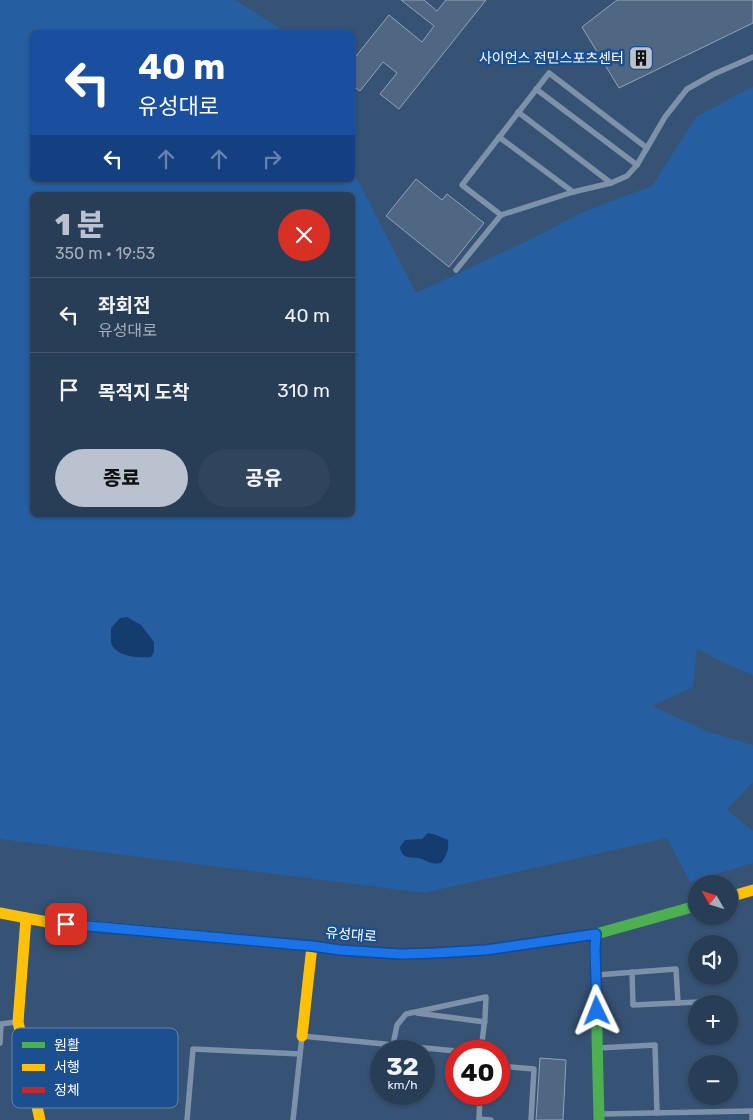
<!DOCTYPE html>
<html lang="ko">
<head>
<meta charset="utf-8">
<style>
	:root { --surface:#283e57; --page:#30455d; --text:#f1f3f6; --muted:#a5aeba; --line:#44576d; --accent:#b9c2ce }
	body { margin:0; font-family:Rubik,"Noto Sans KR",sans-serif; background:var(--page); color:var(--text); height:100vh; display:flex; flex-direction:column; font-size:19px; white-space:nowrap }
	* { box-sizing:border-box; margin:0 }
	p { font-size:16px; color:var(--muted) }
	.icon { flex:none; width:28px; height:28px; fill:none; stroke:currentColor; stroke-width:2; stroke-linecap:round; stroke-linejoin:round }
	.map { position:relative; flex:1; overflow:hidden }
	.drawer { position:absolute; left:30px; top:192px; width:325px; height:325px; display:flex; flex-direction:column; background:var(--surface); border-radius:8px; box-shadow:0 1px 4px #0004,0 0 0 1px var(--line) }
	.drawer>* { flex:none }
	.hud { position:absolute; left:30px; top:30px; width:325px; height:152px; border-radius:8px; box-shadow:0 1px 4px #0004,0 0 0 1px var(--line); background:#1a4fa0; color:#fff; overflow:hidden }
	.needle { width:32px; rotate:309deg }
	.tools { position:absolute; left:688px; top:875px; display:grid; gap:10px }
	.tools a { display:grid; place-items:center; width:50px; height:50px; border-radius:50%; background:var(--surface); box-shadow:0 1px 4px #0004,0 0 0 1px var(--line); font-size:25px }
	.speed { position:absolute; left:370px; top:1040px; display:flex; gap:10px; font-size:25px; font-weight:700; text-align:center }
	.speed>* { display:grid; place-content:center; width:65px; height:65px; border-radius:50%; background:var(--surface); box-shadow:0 1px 4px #0004,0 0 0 1px var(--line); line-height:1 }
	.speed small { font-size:12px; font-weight:400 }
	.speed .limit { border:8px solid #d22; background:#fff; color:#111 }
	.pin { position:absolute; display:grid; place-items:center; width:42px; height:42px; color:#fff; margin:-21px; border-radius:10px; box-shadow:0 2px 8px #0006 }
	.me { position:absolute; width:55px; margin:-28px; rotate:358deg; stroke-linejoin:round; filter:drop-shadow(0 0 4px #0008) }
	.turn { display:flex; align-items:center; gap:18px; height:105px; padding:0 25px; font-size:22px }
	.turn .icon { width:65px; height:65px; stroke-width:2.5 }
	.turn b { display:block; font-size:35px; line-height:42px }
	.lanes { display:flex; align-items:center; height:48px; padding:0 25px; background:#0003; justify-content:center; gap:25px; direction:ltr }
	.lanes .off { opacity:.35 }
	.round { display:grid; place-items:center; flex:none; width:52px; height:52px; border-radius:26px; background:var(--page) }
	.head { display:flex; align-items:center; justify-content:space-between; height:85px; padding:0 25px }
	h1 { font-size:30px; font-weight:800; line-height:38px; color:var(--accent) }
	.primary-button { display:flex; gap:10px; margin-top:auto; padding:10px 25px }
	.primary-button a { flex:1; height:58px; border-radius:30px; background:var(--accent); color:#111; font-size:20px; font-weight:800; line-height:58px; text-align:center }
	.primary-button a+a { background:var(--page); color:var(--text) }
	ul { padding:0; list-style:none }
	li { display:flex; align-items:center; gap:15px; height:75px; padding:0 25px; border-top:1px solid var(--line) }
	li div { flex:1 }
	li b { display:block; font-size:19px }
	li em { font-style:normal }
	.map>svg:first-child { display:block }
	.green { fill:#265fa1; fill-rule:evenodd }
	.water { fill:#153c6e }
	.building { fill:#506783; stroke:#92a2b6 }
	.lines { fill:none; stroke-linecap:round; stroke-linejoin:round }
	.lane { stroke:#7d92a8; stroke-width:5.5 }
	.fast { stroke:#4caf50; stroke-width:11 }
	.slow { stroke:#ffc107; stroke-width:11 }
	.jam { stroke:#c62828; stroke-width:11 }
	.route-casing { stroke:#114b97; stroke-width:12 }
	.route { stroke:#1a73e8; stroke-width:9 }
	.labels { text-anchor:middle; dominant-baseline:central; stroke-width:5; stroke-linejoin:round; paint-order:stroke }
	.poi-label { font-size:14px; fill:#fff; stroke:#1b4f8f; text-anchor:end }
	.street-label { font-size:14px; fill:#fff; stroke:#1b4f8f }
	.key { fill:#1b4f8f; stroke:#5f84b1; stroke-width:1 }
	.key-label { font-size:14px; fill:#fff }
</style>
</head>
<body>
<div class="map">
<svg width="753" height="1120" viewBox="0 0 753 1120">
	<rect width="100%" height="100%" fill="#365274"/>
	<path class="green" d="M0,0H235L278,27L281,32H32V180H352L353,171L416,293L529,240L583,212L652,186L696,117L748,89L753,87V675L720,661L697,648L693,687L652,706L709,732L753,745V782L727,810L753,831V863L690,882L667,838L424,893L0,839ZM32,195H352V515H32Z"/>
	<g class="water">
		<path d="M127,617L141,625L154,642V652L151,657C139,658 118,657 112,645C110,640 111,633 111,628L120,618Z"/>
		<path d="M428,833L436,835L448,840C449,850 447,855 441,863C433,865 429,862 422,859C412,856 402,861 400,847L405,840L422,839Z"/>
	</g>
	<g class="building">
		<polygon points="401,0 424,0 437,11 446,0 486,0 399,109 380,94 397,73 383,62 360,91 352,85 352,61 389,15 422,42 434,26"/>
		<polygon points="617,0 753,0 753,23 619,88 582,27"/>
		<polygon points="416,179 442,200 447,194 484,223 449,267 386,216"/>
		<polygon points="540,1058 566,1060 563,1120 536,1120"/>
	</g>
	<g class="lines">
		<g class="lane">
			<polyline points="536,89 637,165"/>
			<polyline points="518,112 611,183"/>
			<polyline points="499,137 573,192"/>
			<polyline points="501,215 462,185 549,73 647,148"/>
			<polyline points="456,270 501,215 573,192 611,183 627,176 637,165 665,117 687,89 714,74 753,57"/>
			<polyline points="632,972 633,1005 699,1002"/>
			<polyline points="596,975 676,969 678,1003"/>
			<polyline points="417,1013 485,1022"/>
			<polyline points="0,1043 1,1024 16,1022"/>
			<polyline points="393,1045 397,1025 406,1014 486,997 485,1017 481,1051"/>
			<polyline points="598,1048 655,1045 657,1113"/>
			<polyline points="499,1066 534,1069 531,1120"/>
			<polyline points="601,1114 752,1111 752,1120"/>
			<polyline points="479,1119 491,1120"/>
			<polyline points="187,1120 193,1049 300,1054"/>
			<polyline points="293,1120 302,1036 456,1051"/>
			<polyline points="479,1120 480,1094"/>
		</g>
		<g class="fast">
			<polyline points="596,934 595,950 599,1120"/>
			<polyline points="576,937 596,934 696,906"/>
		</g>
		<g class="slow">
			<polyline points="729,897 753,890"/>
			<polyline points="0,913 47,922 311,946"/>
			<polyline points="26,918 18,1022 40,1120"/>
			<polyline points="302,1036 312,946"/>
		</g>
		<polyline class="jam" points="311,946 340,950 400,954 486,950 576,937"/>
	</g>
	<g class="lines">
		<defs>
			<polyline id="route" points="66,924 312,946 340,950 400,954 434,953 486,950 596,934 595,950 597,1011"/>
		</defs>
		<use href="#route" class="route-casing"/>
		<use href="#route" class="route"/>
	</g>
	<defs>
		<symbol id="building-square" viewBox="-11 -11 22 22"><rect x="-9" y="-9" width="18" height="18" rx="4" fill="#b9c2ce" stroke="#1b4f8f"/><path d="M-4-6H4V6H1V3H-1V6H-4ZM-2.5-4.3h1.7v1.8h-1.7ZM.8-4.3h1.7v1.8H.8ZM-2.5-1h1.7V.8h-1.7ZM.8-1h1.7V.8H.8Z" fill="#111"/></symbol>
	</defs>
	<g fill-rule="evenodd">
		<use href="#building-square" x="627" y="44" width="28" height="28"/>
	</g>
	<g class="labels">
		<g class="poi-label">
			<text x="624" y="58">사이언스 전민스포츠센터</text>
		</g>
		<g class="street-label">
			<text transform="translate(351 935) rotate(5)">유성대로</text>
		</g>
	</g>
	<rect x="12" y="1028" width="166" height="80" rx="8" class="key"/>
	<rect x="22" y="1042" width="23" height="6" fill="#4caf50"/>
	<rect x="22" y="1064" width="23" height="7" fill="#ffc107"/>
	<rect x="22" y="1087" width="23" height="6" fill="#c62828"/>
	<g class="key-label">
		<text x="54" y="1050">원활</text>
		<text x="54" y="1072">서행</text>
		<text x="54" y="1095">정체</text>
	</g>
</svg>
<div class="tools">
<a><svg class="needle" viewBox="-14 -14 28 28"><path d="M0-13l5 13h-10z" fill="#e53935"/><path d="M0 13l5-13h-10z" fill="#a5aeba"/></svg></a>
<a><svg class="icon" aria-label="sound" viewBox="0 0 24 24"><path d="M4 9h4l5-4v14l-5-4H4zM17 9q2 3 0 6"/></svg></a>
<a>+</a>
<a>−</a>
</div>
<div class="speed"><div>32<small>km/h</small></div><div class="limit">40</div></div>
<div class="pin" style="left:66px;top:924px;background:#d93025"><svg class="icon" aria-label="arrive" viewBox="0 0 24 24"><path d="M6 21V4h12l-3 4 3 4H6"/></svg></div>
<svg class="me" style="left:597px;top:1011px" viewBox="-20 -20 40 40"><path d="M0-17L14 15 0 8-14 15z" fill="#1a73e8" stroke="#fff" stroke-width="4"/></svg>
<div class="hud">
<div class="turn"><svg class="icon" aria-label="left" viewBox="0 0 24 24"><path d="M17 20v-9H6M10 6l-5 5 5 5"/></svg><div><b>40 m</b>유성대로</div></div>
<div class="lanes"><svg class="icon" aria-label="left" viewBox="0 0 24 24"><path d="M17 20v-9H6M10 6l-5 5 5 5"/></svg><svg class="icon off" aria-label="ahead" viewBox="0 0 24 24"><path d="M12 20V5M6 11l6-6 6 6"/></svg><svg class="icon off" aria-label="ahead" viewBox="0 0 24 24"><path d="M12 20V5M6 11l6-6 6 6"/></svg><svg class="icon off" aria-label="right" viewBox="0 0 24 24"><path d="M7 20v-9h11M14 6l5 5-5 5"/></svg></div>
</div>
<section class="drawer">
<div class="head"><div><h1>1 분</h1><p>350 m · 19:53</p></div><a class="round" style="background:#d93025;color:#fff"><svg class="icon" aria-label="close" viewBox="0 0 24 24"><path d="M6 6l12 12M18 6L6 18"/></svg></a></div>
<ul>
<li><svg class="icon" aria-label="left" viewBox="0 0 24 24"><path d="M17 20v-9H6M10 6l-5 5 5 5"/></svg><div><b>좌회전</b><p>유성대로</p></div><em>40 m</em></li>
<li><svg class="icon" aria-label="arrive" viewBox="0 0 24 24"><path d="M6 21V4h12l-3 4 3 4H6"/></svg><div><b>목적지 도착</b></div><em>310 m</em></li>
</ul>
<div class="primary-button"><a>종료</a><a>공유</a></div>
</section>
</div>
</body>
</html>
